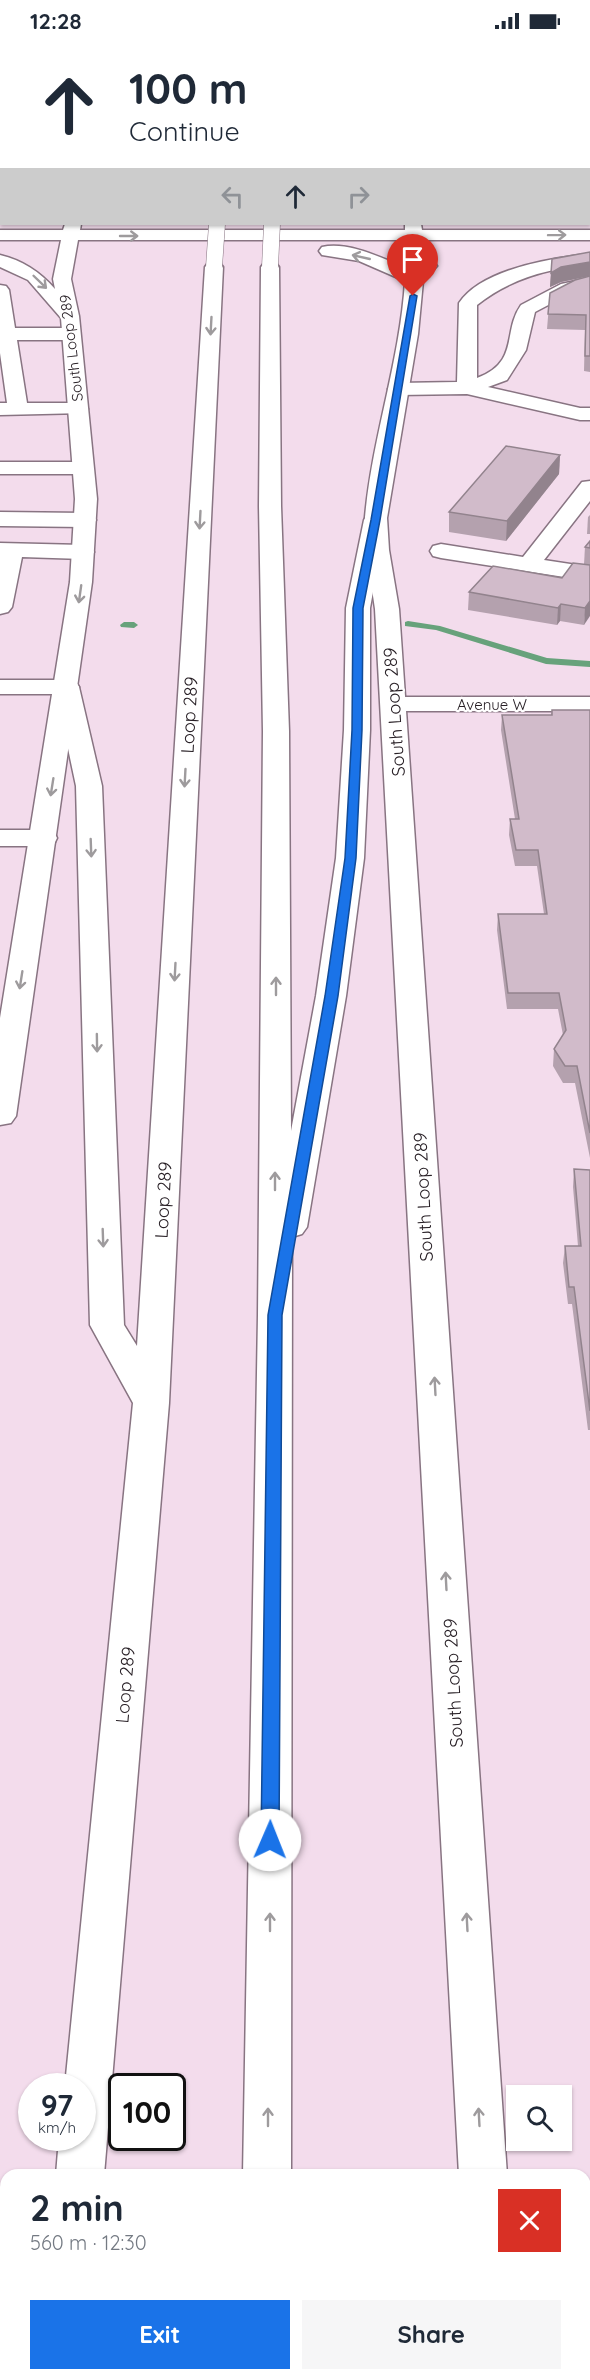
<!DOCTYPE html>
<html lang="en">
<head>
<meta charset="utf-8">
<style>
	:root { --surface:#fff; --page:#f6f6f7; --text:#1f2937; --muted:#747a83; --accent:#1a73e8 }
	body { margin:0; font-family:Quicksand,sans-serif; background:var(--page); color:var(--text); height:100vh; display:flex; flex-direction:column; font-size:22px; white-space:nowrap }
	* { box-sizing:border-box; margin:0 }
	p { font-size:20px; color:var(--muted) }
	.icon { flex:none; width:33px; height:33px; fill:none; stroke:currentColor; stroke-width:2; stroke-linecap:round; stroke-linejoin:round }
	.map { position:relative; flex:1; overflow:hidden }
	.details { position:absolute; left:0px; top:2127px; width:591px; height:212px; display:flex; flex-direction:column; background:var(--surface); border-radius:18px 18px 0 0; box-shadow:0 2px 4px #0004 }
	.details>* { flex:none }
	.hud { position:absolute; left:0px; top:0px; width:591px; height:183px; box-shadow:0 2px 4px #0004; background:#fff; color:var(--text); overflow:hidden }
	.tools { position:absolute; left:506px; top:2043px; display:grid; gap:12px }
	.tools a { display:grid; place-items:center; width:66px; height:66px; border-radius:0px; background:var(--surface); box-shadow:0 2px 4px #0004; font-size:30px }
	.speed { position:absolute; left:18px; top:2031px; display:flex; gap:12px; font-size:30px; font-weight:700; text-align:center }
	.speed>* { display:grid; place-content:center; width:78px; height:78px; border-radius:50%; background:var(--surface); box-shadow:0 2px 4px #0004; line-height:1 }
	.speed small { font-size:15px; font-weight:400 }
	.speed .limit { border:3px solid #111; border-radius:9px; background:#fff; color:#111 }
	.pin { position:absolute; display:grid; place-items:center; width:51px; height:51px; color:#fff; margin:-62px -26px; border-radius:50% 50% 50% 0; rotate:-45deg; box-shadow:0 0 6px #0007 }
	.pin .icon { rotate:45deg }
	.me { position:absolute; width:66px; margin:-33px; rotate:1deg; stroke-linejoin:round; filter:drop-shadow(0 0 4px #0008) }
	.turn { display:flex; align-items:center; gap:21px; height:126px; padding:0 30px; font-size:27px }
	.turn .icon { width:78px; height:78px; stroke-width:2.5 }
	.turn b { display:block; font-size:42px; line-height:51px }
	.lanes { display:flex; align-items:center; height:57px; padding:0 30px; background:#0003; justify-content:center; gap:30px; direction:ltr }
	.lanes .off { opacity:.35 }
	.round { display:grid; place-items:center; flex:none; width:63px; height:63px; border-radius:0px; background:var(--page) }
	.summary { display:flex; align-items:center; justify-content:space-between; height:102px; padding:0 30px }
	h1 { font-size:36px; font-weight:800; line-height:45px }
	.action { display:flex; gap:12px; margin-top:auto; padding:12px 30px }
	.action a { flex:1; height:69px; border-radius:0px; background:var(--accent); color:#fff; font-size:24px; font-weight:800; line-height:69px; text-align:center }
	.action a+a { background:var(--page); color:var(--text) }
	.status { display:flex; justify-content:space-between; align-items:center; height:42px; padding:0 30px; background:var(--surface); direction:ltr }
	.status svg { height:16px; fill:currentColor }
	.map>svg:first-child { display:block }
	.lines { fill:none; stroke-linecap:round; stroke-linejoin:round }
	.stream { fill:#67a27b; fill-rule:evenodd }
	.minor-casing { stroke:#887482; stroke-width:3 }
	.major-casing { stroke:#887482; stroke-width:3 }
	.highway-casing { stroke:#887482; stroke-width:3 }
	.minor { fill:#fff; fill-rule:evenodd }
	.major { fill:#fff; fill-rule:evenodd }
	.highway { fill:#fff; fill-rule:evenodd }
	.highway-bridge-casing { stroke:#887482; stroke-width:17; stroke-linecap:butt }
	.highway-bridge { stroke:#fff; stroke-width:16 }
	.wall { fill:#b4a1ae }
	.shaded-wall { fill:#92838d }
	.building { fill:#d1bbca; stroke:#92838d; stroke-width:1.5 }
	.oneway { stroke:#9e9b9d }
	.route { fill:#1a73e8; stroke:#114b97; stroke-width:1.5 }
	.labels { text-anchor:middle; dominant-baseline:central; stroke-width:4.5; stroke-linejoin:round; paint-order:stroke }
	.far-street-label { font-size:15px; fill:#282026; stroke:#fff }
	.street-label { font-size:18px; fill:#282026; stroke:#fff }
</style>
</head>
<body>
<div class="status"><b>12:28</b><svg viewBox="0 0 49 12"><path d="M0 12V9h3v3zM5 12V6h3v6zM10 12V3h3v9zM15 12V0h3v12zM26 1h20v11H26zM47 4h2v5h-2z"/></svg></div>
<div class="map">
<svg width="590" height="2338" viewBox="0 0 590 2338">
	<rect width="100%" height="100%" fill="#f3dcec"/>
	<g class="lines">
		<g class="stream">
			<polygon points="408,579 440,584 547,616 590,619 590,625 546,622 436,588 405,584 405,580"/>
			<polygon points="124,580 134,580 138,583 134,586 121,585 120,583"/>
		</g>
		<defs>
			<g id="minor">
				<rect x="98" y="0" width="14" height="2"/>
				<rect x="376" y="0" width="14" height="2"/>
				<polygon points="494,0 512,0 513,2 495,2"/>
				<rect x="0" y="98" width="2" height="10"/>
				<path d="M590,212V222C548,227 511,236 477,263V336C520,320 502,290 521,263L561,242L590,236V246L573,250L535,270L526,308L507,338L488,345L580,366H590V378H580L467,352L398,353L391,351L388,347L391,343L398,341L457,340L459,261C482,227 552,216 590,212Z"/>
				<polygon points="0,243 6,244 9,248 15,286 70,286 77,288 79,292 77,296 70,298 17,298 27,361 78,361 85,363 88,367 85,371 0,373 0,361 7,361 0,311"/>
				<polygon points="0,420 83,420 90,422 93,426 90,430 83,432 0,432"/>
				<polygon points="590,439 590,459 544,518 590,525 590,539 441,516 433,514 430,509 433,504 441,502 523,515 582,440"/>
				<polygon points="0,470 85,471 93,473 96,478 93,483 85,485 0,484"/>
				<polygon points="0,501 83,503 91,505 94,510 91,515 83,517 22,515 12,565 8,570 0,572"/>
				<polygon points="0,638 67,638 76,640 79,645 76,650 67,652 0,652"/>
				<polygon points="393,655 590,655 590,669 393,669 384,667 381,662 384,657"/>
				<polygon points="0,788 44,788 54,790 57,796 54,802 44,804 0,804"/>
			</g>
			<g id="major">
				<polygon points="152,0 166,0 151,2"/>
				<polygon points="341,0 355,0 356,2 342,2"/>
				<path d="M65,182H81L80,188H405V182H421L422,188H590V198H422L424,220H434L437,224L423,239L418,292L387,476L389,508L399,567L507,2133H459L375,567C371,537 363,506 365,475C372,396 400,319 405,239L359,219L322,213L319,209L322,205C348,199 382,216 406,226L405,198H78L71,237L79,274L97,457L92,540L16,1074L11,1081L0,1083V976L70,540L75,457L61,276L28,238L0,225V213C22,218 40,230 55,247L53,237L61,198H0V188H63Z"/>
				<rect x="469" y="2332" width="52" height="6"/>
			</g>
			<g id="highway">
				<rect x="223" y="0" width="14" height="2"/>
				<rect x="268" y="0" width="14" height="2"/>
				<polygon points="214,220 220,221 223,225 169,1361 104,2133 56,2133 59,2096 82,2096 82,2044 65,2044 133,1361 90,1283 76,744 55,645 58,640 67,638 76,640 79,645 102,744 124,1283 137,1304 205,225 208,221"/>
				<polygon points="270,220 276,221 279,225 281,464 289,689 291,1089 316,954 336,816 344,688 346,566 364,478 367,473 375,471 383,473 386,478 370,566 370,688 364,816 346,954 307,1185 302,1192 292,1195 291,2133 243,2133 258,1273 263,689 259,464 261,225 264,221"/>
				<rect x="35" y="2332" width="52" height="6"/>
				<rect x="240" y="2332" width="52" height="6"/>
			</g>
		</defs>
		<use href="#minor" class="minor-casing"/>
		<use href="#major" class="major-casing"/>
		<use href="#highway" class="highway-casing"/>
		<use href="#minor" class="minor"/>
		<use href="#major" class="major"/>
		<use href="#highway" class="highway"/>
		<defs>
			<g id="highway-bridge">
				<polyline points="214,225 217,182"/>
				<polyline points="270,225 272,182"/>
			</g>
		</defs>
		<use href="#highway-bridge" class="highway-bridge-casing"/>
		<use href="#highway-bridge" class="highway-bridge"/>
	</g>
	<g class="wall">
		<polygon points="0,0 85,0 85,2 2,2 2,27 0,27"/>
		<polygon points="393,0 465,0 470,2 394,2"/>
		<polygon points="590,210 590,330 584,329 585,288 547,287 550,251 590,234 561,240 550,245 552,217"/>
		<polygon points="560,413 559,432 506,499 449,490 449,470"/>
		<polygon points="590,473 590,492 587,492 588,475"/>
		<polygon points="590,499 590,523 584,522 585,505"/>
		<polygon points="590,523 584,583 560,579 557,583 468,568 469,550 562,536"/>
		<polygon points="552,668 590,668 590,1116 575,1041 563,1041 553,1024 554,1007 563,993 558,967 507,967 497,888 498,872 544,872 537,824 515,824 509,793 510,777 515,777 501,688 502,673 551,673"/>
		<polygon points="574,1127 590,1128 590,1388 588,1388 572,1262 568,1262 563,1221 565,1204 578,1204 573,1145"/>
	</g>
	<g class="shaded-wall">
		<polygon points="590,220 590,234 561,240 550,245 551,231 561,225"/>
		<polygon points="560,413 559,432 506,499 507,479"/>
		<polygon points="590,559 590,574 584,583 585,566"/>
		<polygon points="561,562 560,579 557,583 558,566"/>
	</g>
	<g class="building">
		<polygon points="0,0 81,0 81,2 2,2 2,13 0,13"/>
		<polygon points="418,0 465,0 470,2 419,2"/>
		<polygon points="546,0 590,0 590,48 590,2 535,2"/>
		<polygon points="590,210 590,220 561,225 551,231 552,217"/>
		<polygon points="590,234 590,314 585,314 586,273 548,272 550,251 575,238"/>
		<polygon points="506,404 560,413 507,479 449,470"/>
		<polygon points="590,499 590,506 585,505"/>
		<polygon points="573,521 590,523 590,559 585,566 561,562 558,566 469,550 493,524 562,536"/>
		<polygon points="552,668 590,668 590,1091 577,1024 565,1024 554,1007 566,988 559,951 508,951 498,872 547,872 538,808 516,808 510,777 519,777 502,673 552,673"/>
		<polygon points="574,1127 590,1128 590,1369 574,1245 569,1245 565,1204 581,1204"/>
	</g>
	<defs><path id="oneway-shaft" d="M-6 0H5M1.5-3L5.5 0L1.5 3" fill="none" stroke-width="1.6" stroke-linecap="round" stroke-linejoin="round" transform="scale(1.5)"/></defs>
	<g class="oneway">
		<use href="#oneway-shaft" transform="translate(557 193) rotate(-1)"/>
		<use href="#oneway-shaft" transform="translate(129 194)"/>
		<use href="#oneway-shaft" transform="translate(361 215) rotate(-167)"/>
		<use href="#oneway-shaft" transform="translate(40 240) rotate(44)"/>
		<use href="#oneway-shaft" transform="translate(211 284) rotate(93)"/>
		<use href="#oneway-shaft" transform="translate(200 478) rotate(93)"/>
		<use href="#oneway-shaft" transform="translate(80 552) rotate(98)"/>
		<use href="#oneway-shaft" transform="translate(185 736) rotate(93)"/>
		<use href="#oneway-shaft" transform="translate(52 745) rotate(99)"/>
		<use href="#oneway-shaft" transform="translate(91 806) rotate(88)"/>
		<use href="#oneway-shaft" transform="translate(175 930) rotate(93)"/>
		<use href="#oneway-shaft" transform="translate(21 938) rotate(99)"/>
		<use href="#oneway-shaft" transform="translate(276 944) rotate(-90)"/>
		<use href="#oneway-shaft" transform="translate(97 1001) rotate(89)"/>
		<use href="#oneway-shaft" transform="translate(275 1139) rotate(-90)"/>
		<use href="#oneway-shaft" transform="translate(103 1196) rotate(88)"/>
		<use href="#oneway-shaft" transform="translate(435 1344) rotate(-93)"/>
		<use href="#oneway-shaft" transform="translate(446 1539) rotate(-93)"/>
		<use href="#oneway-shaft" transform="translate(270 1880) rotate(-90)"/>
		<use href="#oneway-shaft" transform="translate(467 1880) rotate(-93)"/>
		<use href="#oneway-shaft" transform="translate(268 2075) rotate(-90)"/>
		<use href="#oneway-shaft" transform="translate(479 2075) rotate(-93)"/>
	</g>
	<polygon class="route" points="413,252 417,254 380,478 363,566 362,688 356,816 338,954 282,1273 279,1798 277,1804 270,1806 264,1804 261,1798 268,1273 325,954 345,816 352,688 353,566 371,478 410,254"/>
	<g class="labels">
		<g class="far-street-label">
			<text transform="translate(71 306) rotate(-97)">South Loop 289</text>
			<text x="492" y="662">Avenue W</text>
		</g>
		<g class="street-label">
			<text transform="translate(394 670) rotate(-94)">South Loop 289</text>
			<text transform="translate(189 673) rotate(-87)">Loop 289</text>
			<text transform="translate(423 1155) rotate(-93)">South Loop 289</text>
			<text transform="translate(163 1158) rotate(-87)">Loop 289</text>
			<text transform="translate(453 1641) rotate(-93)">South Loop 289</text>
			<text transform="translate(125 1643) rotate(-85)">Loop 289</text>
		</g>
	</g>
</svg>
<div class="tools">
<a><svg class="icon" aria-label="search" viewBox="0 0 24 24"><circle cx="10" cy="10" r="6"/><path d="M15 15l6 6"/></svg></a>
</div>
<div class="speed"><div>97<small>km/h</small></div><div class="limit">100</div></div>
<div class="pin" style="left:413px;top:254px;background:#d93025"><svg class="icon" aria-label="arrive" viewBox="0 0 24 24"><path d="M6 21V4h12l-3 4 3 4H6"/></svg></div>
<svg class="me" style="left:270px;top:1798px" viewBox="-20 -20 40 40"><circle r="19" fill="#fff"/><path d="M0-13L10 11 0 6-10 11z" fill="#1a73e8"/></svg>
<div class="hud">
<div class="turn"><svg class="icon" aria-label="ahead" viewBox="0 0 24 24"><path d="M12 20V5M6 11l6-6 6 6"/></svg><div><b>100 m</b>Continue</div></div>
<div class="lanes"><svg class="icon off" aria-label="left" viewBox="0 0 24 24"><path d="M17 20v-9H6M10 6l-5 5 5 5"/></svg><svg class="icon" aria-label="ahead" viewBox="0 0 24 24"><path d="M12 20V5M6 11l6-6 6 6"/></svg><svg class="icon off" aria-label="right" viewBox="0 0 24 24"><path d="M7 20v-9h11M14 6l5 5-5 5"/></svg></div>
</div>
<section class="details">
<div class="summary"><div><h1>2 min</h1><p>560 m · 12:30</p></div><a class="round" style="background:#d93025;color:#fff"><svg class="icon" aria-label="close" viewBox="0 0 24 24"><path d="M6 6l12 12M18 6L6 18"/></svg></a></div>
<div class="action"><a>Exit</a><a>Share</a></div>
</section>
</div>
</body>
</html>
